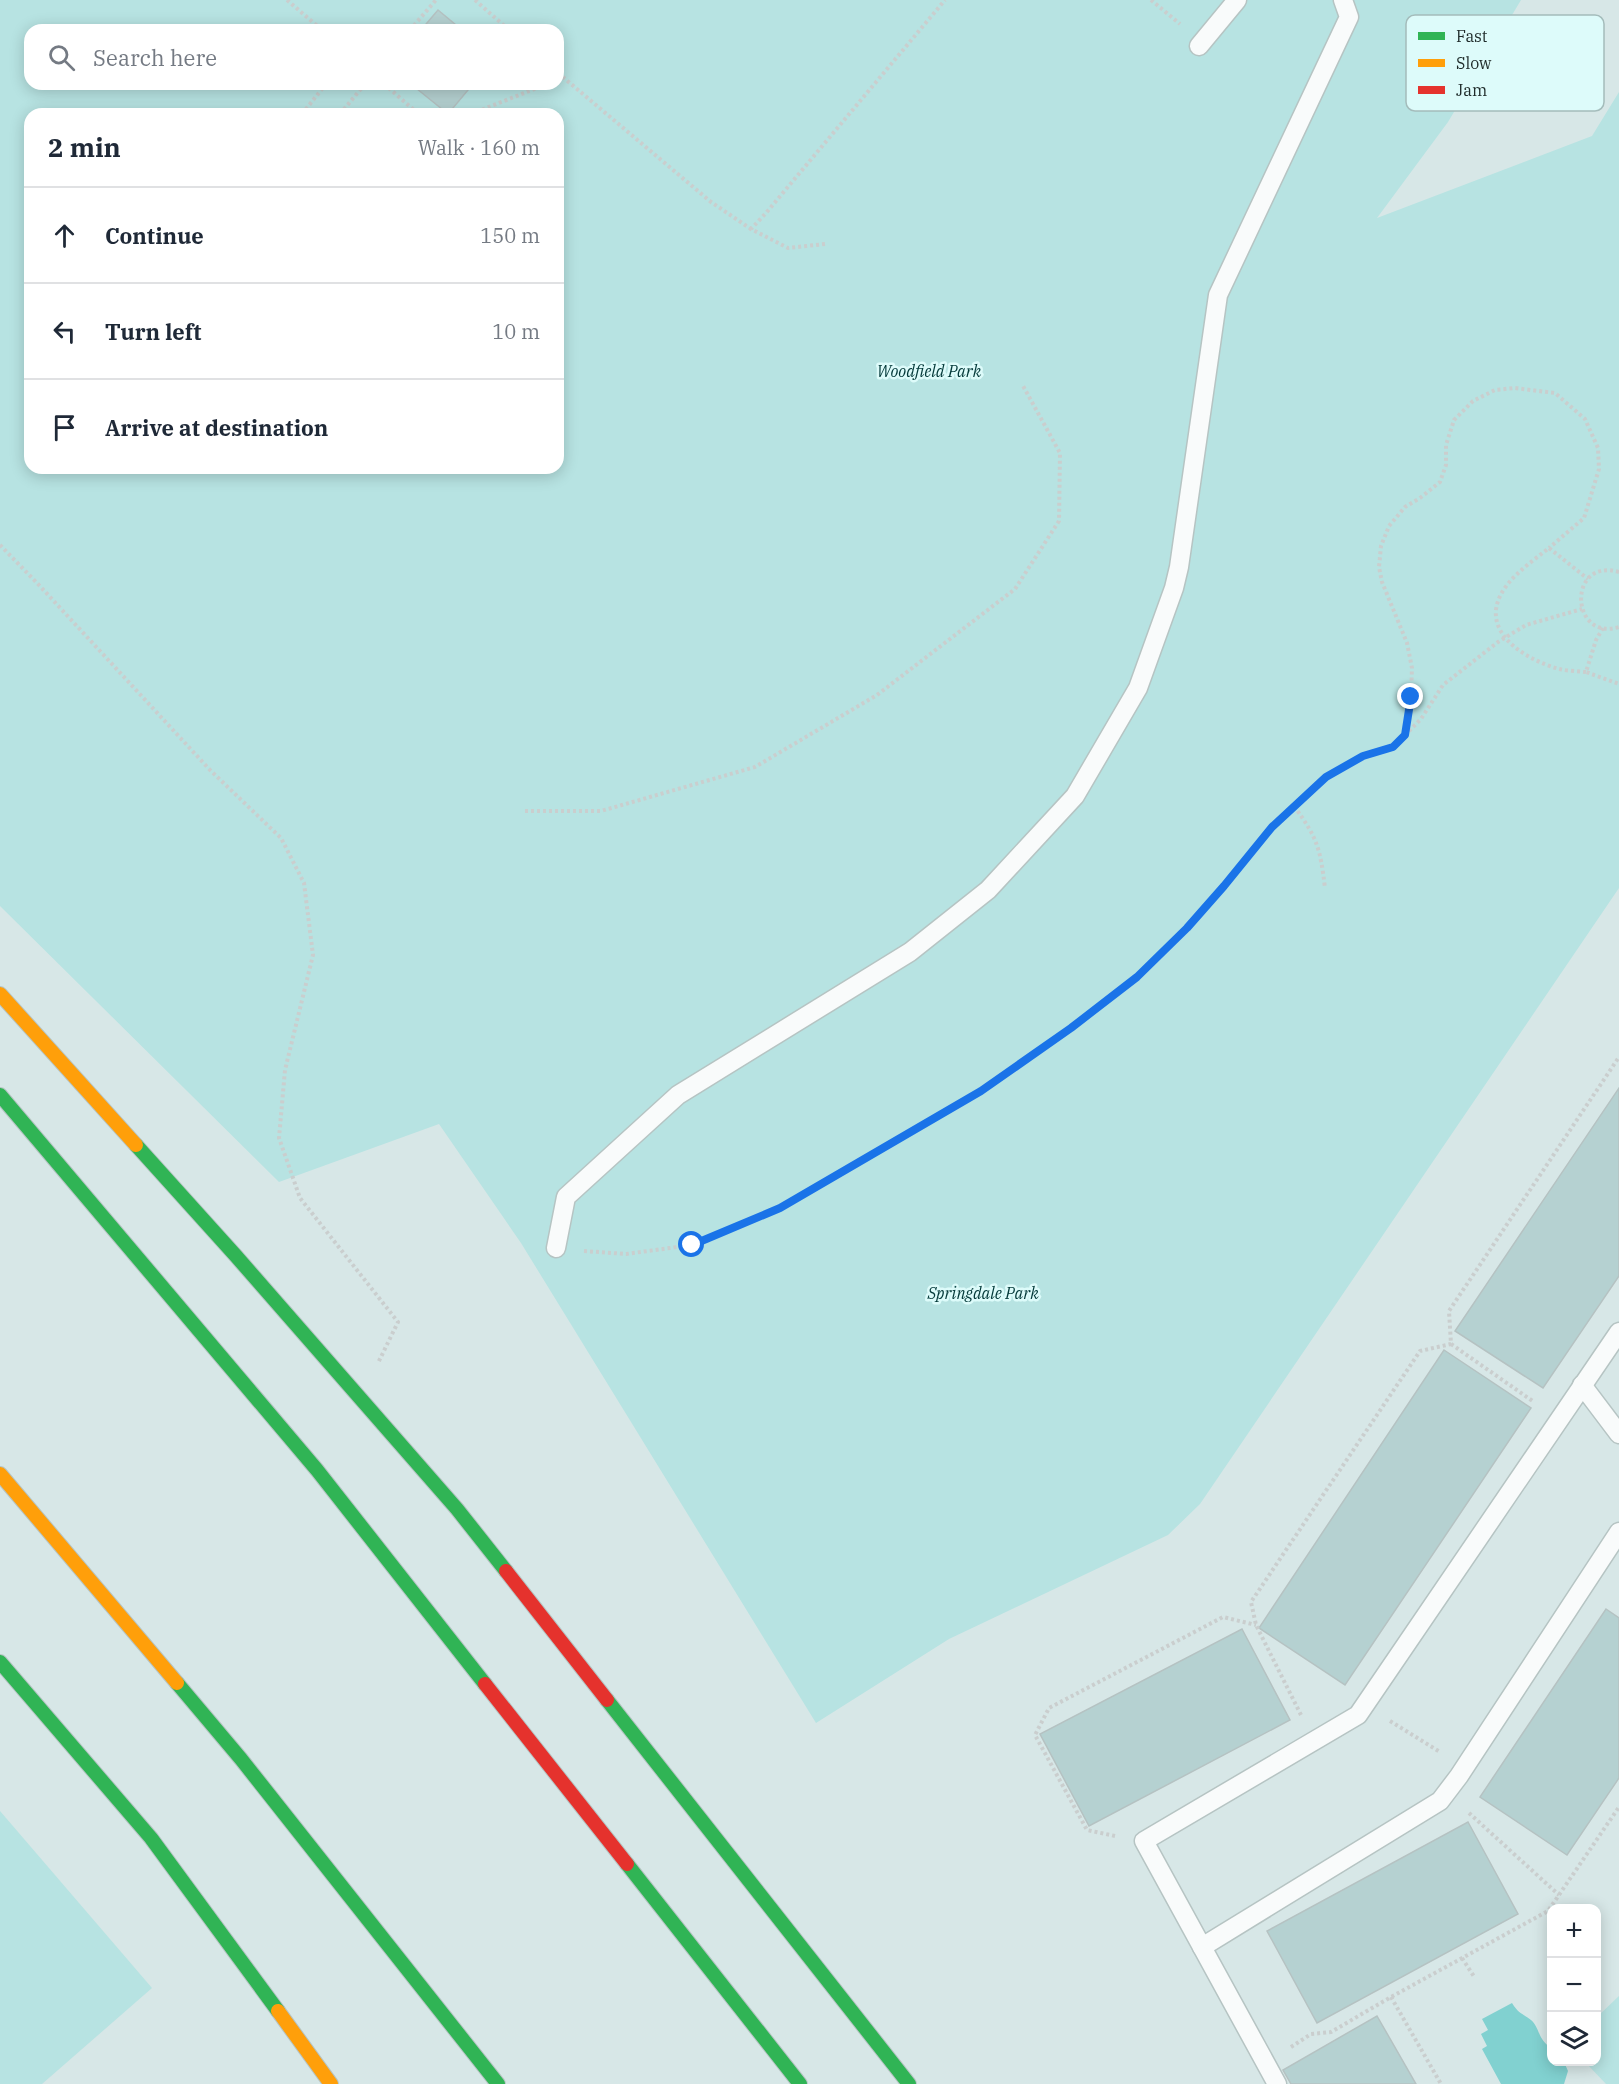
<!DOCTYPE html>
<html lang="en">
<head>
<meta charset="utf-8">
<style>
	:root { --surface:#fff; --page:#f2f2f3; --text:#1f2937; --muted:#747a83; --line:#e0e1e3 }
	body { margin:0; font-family:"IBM Plex Serif",serif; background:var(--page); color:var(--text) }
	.controls { position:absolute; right:18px; bottom:18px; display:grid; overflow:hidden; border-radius:12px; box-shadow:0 3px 15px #0003 }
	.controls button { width:54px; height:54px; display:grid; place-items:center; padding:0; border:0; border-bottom:2px solid var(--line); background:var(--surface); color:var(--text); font:30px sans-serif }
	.stop { position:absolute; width:18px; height:18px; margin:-14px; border:4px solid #1a73e8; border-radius:50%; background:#fff }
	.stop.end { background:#1a73e8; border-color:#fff; box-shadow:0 2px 6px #0008 }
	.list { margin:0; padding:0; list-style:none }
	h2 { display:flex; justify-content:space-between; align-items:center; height:78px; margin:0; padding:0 24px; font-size:26px }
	h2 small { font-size:20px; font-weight:400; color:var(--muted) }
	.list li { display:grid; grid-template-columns:39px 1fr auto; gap:18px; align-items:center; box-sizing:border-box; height:96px; padding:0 24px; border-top:2px solid var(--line) }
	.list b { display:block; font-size:22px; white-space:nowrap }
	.list em { font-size:20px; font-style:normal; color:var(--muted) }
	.icon { flex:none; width:33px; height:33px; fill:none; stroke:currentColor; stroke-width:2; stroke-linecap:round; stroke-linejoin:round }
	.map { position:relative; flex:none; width:1619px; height:2084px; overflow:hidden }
	.search { position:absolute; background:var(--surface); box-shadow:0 3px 15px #0003; left:24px; top:24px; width:540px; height:66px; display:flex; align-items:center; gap:15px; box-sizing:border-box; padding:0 21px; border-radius:18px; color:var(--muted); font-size:22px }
	.panel { position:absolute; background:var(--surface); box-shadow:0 3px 15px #0003; left:24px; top:108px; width:540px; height:366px; border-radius:18px }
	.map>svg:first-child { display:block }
	.green { fill:#b7e3e2; fill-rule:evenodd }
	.water { fill:#81d1d0 }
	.building { fill:#b5d1d1; stroke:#b5c2c2; stroke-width:1.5 }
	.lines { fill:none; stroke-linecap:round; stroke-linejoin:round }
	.lane-casing { stroke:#b6c4c3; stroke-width:21 }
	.fast-casing { stroke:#b6c4c3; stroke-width:16 }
	.slow-casing { stroke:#b6c4c3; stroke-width:16 }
	.jam-casing { stroke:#b6c4c3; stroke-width:16 }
	.path { stroke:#cacece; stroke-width:4; stroke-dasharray:3 3; stroke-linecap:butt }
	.lane { stroke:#f9fbfb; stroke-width:18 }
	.fast { stroke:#30b455; stroke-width:14 }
	.slow { stroke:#ff9f0a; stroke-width:14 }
	.jam { stroke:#e5322d; stroke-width:14 }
	.route { stroke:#1a73e8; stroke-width:8 }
	.labels { text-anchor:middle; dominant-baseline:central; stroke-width:5; stroke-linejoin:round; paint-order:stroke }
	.park-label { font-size:16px; font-style:italic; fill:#033939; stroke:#ddfbfa }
	.key { fill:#ddfbfa; stroke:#a4bcbb; stroke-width:1.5 }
	.key-label { font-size:16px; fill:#1e2a29 }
</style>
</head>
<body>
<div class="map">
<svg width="1619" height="2084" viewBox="0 0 1619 2084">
	<rect width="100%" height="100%" fill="#d7e7e7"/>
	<g class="green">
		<path d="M 0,0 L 1521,0 L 1448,122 L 1377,218 L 1592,136 L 1619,92 L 1619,888 L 1200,1504 L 1168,1535 L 949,1639 L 816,1723 L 521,1243 L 439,1124 L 279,1182 L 0,906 ZM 30,30 L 558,30 L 558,84 L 30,84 ZM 30,114 L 558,114 L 558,468 L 30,468 Z"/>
		<path d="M 0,1811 L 152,1988 L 42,2084 L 0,2084 Z"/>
		<path d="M 1619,1996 L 1619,2084 L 1606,2084 L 1587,2064 L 1587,2062 L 1596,2062 L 1597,2017 Z"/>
	</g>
	<path class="water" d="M 1512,2003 C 1519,2014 1522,2013 1531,2020 C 1540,2028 1537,2038 1551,2048 L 1552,2062 L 1564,2062 L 1568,2071 L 1564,2084 L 1501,2084 L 1482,2049 L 1487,2046 L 1481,2034 L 1488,2030 L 1482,2019 Z"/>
	<g class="building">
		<path d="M 438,10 L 462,30 L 421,30 Z"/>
		<path d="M 411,84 L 473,84 L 448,114 Z"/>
		<path d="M 1619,1088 L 1619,1276 L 1543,1388 L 1455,1331 Z"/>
		<path d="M 1444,1350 L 1531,1408 L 1345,1685 L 1259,1628 Z"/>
		<path d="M 1606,1609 L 1619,1618 L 1619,1778 L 1567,1855 L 1480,1797 Z"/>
		<path d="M 1242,1629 L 1290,1720 L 1089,1826 L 1040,1734 Z"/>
		<path d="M 1468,1822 L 1518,1914 L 1317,2023 L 1267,1931 Z"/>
		<path d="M 1377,2016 L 1416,2084 L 1291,2084 L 1283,2070 Z"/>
	</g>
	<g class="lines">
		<defs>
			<g id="lane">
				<path d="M 1199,46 L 1237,0"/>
				<path d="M 556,1248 L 566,1197 L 678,1095 L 910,952 L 988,890 L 1075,796 L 1138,688 L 1174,588 L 1179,567 L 1218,295 L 1349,17 L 1343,0"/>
				<path d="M 1582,1385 L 1619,1434"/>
				<path d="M 1202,1947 L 1440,1801 L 1459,1776 L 1619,1532"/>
				<path d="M 1277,2084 L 1144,1841 L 1358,1715 L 1619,1332"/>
			</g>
			<g id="fast">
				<path d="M 0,1095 L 317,1470 L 485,1684"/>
				<path d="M 136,1145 L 236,1256 L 457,1509 L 506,1571"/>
				<path d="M 0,1662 L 151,1838 L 278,2011"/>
				<path d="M 177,1683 L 241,1759 L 498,2084"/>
				<path d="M 607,1700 L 909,2084"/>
				<path d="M 627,1864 L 800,2084"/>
			</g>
			<g id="slow">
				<path d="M 0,994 L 136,1145"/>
				<path d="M 0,1474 L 177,1683"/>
				<path d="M 278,2011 L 331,2084"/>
			</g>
			<g id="jam">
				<path d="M 506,1571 L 607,1700"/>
				<path d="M 485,1684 L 627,1864"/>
			</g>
		</defs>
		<use href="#lane" class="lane-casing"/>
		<use href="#fast" class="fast-casing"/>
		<use href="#slow" class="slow-casing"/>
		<use href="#jam" class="jam-casing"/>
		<g class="path">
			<path d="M 287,0 L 322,30"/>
			<path d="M 475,0 L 509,30"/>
			<path d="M 1151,0 L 1180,24"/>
			<path d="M 410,30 L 436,0"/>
			<path d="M 558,73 L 711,202 L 751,229"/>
			<path d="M 384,84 L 414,110 L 422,114"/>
			<path d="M 302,114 L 326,84"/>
			<path d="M 340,114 L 365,84"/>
			<path d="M 471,114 L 547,84"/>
			<path d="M 825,244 L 788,248 L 751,229 L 766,213 L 945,0"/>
			<path d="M 0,545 L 38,584 L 210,770 L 281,838 L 304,883 L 313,955 L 285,1070 L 279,1138 L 300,1198 L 398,1322 L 378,1363"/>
			<path d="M 1619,572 C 1567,557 1570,642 1619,627"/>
			<path d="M 1603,628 L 1596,640 L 1586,672 L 1619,684"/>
			<path d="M 1586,672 C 1577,671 1567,671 1559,669 C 1521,658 1474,628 1507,585 C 1518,571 1535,559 1549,548 L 1588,579"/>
			<path d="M 1405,734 L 1411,697 L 1412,668 L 1407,643 L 1382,582 L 1379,567 L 1381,546 L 1389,526 L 1405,507 L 1420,498 L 1440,482 L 1446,465 L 1446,445 L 1454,420 L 1473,401 L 1495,390 L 1515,388 L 1555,393 L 1585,419 L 1598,448 L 1599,469 L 1584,518 L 1549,548"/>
			<path d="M 1294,806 C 1318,839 1320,848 1325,888"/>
			<path d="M 525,811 L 601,811 L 755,767 L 877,695 L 1015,589 L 1059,521 L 1060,453 L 1022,384"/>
			<path d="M 584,1251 L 626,1254 L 692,1245 L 780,1208 L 981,1091 L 1071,1028 L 1137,977 L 1187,928 L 1224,886 L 1272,827 L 1326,777 L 1363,756 L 1393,747 L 1421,719 L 1443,685 L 1498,642 L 1526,625 L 1582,609"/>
			<path d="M 1451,1344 L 1534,1402"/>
			<path d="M 1301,1715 L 1256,1625 L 1251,1602 L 1420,1351 L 1451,1344 L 1449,1311 L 1619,1057"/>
			<path d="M 1390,1721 L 1440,1752"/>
			<path d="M 1469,1813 L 1559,1895"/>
			<path d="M 1115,1836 L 1087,1830 L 1035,1735 L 1049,1708 L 1223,1617 L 1256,1625"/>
			<path d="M 1462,1958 L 1475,1978"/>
			<path d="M 1391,1997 L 1441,2084"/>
			<path d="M 1291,2047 L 1311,2034 L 1331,2032 L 1391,1997 L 1548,1911 L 1619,1807"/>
		</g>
		<use href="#lane" class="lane"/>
		<use href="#fast" class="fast"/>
		<use href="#slow" class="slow"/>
		<use href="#jam" class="jam"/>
	</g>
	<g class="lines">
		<path class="route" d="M 692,1245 L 780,1208 L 981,1091 L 1071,1028 L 1137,977 L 1187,928 L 1224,886 L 1272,827 L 1326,777 L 1363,756 L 1393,747 L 1405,735 L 1411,697"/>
	</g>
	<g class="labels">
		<g class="park-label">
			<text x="929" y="371">Woodfield Park</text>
			<text x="983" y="1293">Springdale Park</text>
		</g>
	</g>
	<rect x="1406" y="15" width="198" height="96" rx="9" class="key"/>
	<rect x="1418" y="32" width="27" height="8" fill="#30b455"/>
	<rect x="1418" y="59" width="27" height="8" fill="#ff9f0a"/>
	<rect x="1418" y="86" width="27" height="8" fill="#e5322d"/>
	<g class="key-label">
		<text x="1456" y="42">Fast</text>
		<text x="1456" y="69">Slow</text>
		<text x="1456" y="96">Jam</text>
	</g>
</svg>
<div class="controls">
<button>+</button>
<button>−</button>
<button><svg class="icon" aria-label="layers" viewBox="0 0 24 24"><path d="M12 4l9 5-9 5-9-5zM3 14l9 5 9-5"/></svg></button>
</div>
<div class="stop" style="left:692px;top:1245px"></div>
<div class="stop end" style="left:1411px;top:697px"></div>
<div class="search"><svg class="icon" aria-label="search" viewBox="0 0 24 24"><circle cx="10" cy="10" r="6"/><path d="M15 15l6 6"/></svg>Search here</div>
<section class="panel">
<h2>2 min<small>Walk · 160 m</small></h2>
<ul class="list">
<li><svg class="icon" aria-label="ahead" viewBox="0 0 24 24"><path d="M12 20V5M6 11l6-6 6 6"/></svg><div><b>Continue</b></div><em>150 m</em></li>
<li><svg class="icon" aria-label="left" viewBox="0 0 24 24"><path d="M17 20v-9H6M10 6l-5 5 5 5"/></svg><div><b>Turn left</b></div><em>10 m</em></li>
<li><svg class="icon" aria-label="arrive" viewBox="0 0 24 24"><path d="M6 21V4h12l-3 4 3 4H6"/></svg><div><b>Arrive at destination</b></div></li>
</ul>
</section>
</div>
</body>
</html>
